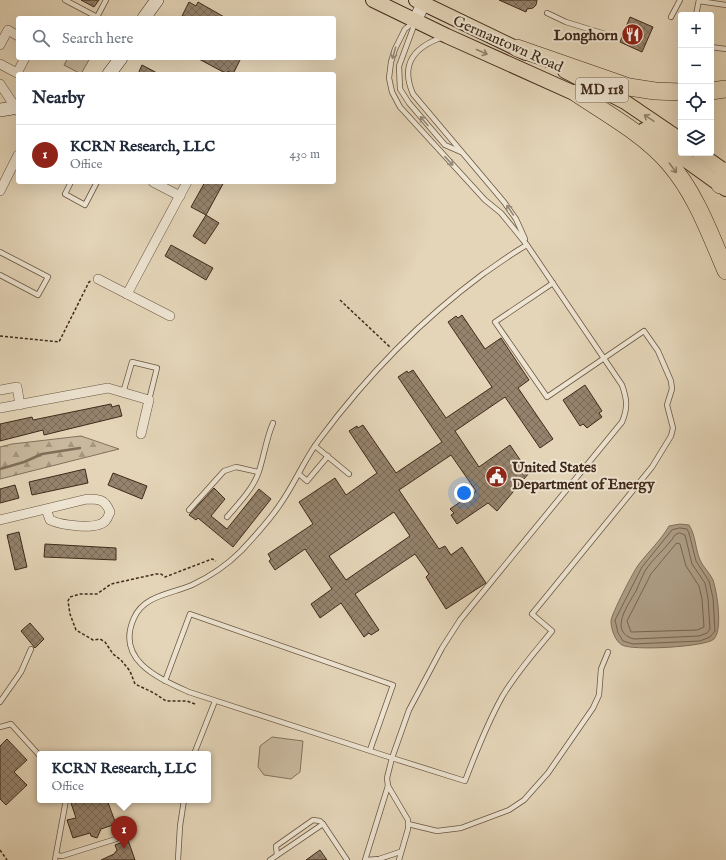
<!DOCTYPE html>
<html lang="en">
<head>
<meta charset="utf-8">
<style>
	:root { --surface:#fff; --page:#f6f6f7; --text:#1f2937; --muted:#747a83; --line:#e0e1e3; --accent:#8f2418 }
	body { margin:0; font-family:"IM FELL English",serif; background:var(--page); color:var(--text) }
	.controls { position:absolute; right:12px; top:12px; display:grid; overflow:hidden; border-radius:4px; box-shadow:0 4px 16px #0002 }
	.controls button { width:36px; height:36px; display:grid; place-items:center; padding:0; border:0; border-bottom:1px solid var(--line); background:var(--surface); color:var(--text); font:20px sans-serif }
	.you { position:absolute; left:464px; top:493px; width:14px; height:14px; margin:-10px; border:3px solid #fff; border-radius:50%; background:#1a73e8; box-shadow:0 0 0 6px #1a73e833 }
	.badge { display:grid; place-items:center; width:26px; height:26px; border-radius:50%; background:var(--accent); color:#fff; font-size:13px; font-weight:700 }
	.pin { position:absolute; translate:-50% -33px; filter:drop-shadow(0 1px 2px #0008) }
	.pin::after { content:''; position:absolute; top:21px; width:14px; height:12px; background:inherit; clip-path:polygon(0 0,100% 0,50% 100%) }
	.popup { position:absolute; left:37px; top:751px; width:174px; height:52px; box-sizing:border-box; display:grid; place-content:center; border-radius:4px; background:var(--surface); filter:drop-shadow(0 1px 3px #0005); font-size:13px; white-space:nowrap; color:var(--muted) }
	.popup b { font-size:15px; color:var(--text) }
	.popup::after { content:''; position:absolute; left:50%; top:100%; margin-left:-8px; border:8px solid transparent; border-top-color:var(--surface) }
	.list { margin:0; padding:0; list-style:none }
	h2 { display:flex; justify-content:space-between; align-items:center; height:52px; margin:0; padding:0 16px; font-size:17px }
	h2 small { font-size:13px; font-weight:400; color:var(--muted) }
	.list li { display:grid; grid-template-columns:26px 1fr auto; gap:12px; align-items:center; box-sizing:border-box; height:60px; padding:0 16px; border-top:1px solid var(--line) }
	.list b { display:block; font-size:15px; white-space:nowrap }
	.list p { margin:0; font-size:13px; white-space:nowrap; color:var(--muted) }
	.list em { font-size:13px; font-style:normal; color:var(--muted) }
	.icon { flex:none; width:22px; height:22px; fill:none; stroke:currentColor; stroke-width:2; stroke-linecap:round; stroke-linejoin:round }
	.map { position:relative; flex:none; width:726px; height:860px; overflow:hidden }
	.search { position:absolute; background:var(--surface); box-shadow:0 4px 16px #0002; left:16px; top:16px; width:320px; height:44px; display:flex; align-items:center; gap:10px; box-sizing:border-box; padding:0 14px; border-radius:4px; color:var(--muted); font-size:15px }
	.panel { position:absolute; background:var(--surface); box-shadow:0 4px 16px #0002; left:16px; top:72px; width:320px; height:112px; border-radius:4px }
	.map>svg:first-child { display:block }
	.forest { fill:url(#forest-firs); stroke:#84715c }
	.pitch { fill:#c8b89d; stroke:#84715c }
	.water { fill:#ac9b83; stroke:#816e59 }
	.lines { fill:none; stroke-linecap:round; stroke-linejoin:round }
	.shore { stroke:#76624f; stroke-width:1 }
	.stream { stroke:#816e59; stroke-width:2.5 }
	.building { fill:url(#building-cross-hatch); stroke:#402a1b; fill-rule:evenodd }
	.lane-casing { stroke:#695542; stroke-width:6 }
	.street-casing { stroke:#695542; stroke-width:10 }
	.secondary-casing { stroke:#402a1b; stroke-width:14 }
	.primary-casing { stroke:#402a1b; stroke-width:16 }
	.highway-casing { stroke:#402a1b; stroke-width:18 }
	.path { stroke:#402a1b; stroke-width:1.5; stroke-dasharray:3 2; stroke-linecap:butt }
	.lane { stroke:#ede4d1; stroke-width:4.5 }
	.street { stroke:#ede4d1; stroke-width:9 }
	.secondary { stroke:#ede4d1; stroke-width:13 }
	.primary { stroke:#e4d5b8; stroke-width:14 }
	.highway { stroke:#e4d5b8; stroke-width:17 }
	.oneway { stroke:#92806a }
	.oneway2 { stroke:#968776 }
	.labels { text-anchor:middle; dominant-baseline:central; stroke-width:4; stroke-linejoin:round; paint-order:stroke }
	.shield { fill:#ede4d1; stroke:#746252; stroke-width:1 }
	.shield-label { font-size:14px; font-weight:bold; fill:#402a1b }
	.poi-label { font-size:15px; font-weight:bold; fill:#402a1b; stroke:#ede4d1; text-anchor:end }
	.street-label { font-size:15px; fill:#402a1b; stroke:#ede4d1 }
</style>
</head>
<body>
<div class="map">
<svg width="726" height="860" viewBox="0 0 726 860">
	<defs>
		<pattern id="forest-firs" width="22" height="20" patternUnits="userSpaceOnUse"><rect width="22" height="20" fill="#c8b89d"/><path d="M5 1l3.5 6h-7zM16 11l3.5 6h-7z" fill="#a4967f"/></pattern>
		<pattern id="building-cross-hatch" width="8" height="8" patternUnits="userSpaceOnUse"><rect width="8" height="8" fill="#95836d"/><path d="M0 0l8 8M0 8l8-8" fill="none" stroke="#7b6b59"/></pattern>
	</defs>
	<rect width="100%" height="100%" fill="#e4d5b8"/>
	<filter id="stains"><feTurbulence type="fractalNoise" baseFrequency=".005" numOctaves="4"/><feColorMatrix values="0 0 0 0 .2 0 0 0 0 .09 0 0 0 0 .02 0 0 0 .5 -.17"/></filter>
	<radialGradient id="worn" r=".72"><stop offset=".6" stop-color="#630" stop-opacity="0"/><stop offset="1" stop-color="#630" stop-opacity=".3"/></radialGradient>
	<path class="forest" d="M 81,436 L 119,449 L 0,479 L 0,447 L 12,444 Z"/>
	<g class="pitch">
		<path d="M 68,58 L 90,58 L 81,74 L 64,65 Z"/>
		<path d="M 272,737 L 303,741 L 300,772 L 291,779 L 264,775 L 258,767 L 260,746 Z"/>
	</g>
	<path class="water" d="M 680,524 L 689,525 C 696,536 695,548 700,560 C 703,567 710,573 713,580 C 717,592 723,629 714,639 C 706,647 632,651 622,645 C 615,641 611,629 611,621 C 611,615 634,570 639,564 C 649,551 661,540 669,526 Z"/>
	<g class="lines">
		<g class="shore">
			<path d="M 680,528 L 687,529 L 689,533 L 696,561 L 709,581 L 713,598 L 715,631 L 710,637 L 700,641 L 633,644 L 623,641 L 618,633 L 615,620 L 642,567 L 672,530 Z"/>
			<path d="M 680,533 L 685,535 L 692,564 L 705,583 L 708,598 L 710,629 L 707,633 L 699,636 L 634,639 C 608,632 628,605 636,591 C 639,584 642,577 645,571 C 653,558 667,548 675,535 Z"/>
			<path d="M 677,543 L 680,544 L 686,566 L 699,586 L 702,599 L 704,627 L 697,630 L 631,632 L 627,621 L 651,574 Z"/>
		</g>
		<path class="stream" d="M 0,469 L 24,462 L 42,454 L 80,448"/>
	</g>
	<g class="building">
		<path d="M 81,0 L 99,0 L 94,7 Z"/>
		<path d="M 499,0 L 537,0 L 536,5 L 533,8 L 527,9 L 526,12 Z"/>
		<path d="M 189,2 L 196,6 L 198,2 L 226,18 L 181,18 Z"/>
		<path d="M 630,17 L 653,27 L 642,52 L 620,42 Z"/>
		<path d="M 197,58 L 241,58 L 233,74 L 228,71 L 227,74 Z"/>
		<path d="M 142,65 L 159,74 L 138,74 Z"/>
		<path d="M 205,182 L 224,182 L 206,215 L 191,207 Z"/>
		<path d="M 206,215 L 219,223 L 205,244 L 193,236 Z"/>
		<path d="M 171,245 L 213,268 L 206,280 L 165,256 Z"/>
		<path d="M 462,315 L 485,349 L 501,338 L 529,380 L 518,388 L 553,439 L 540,448 L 505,397 L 455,431 L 479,467 L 510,445 L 529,473 L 497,511 L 488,503 L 457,524 L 451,515 L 454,513 L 450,509 L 476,491 L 451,455 L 399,490 L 439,549 L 445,546 L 451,555 L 462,547 L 486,583 L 446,609 L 426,577 L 429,574 L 415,554 L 355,594 L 379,630 L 371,635 L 369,633 L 364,637 L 341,603 L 320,618 L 311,604 L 332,589 L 305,549 L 275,570 L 269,561 L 271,559 L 268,554 L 313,524 L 299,502 L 335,478 L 346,495 L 377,473 L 349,431 L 357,426 L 358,428 L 363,425 L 396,473 L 442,442 L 398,377 L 407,371 L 408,373 L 413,370 L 446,418 L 492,387 L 448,322 L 456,316 L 458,318 ZM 394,512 L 410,536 L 346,580 L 329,556 Z"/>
		<path d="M 585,385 L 602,411 L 599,413 L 602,417 L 587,428 L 583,424 L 580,426 L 563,400 Z"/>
		<path d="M 111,404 L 112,407 L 119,405 L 122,416 L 44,435 L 43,430 L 0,441 L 0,424 L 32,417 L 33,420 Z"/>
		<path d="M 85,469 L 88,483 L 32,495 L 29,482 Z"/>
		<path d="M 113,473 L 147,486 L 142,499 L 108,485 Z"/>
		<path d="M 15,485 L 19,498 L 0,503 L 0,489 Z"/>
		<path d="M 214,488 L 225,499 L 211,516 L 227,529 L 259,489 L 271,499 L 233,547 L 198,518 L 196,520 L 189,515 Z"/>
		<path d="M 19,532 L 27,567 L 15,570 L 7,535 Z"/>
		<path d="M 45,544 L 116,548 L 116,560 L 44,557 Z"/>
		<path d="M 30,623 L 44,639 L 35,648 L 21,631 Z"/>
		<path d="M 7,739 L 27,760 L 14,772 L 27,785 L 6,805 L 0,799 L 0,746 Z"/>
		<path d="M 70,800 L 107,800 L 116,824 L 101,829 L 97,838 L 91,836 L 90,833 L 73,838 L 67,820 L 76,818 Z"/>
		<path d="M 128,840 L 135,860 L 101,860 L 114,854 L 117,850 L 115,845 Z"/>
		<path d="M 320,850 L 327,860 L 306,860 Z"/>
	</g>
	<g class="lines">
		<defs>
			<g id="lane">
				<path d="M 65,0 L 99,18"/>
				<path d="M 699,1 L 726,5"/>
				<path d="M 547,13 L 566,22 L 605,34"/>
				<path d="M 696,15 L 699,0"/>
				<path d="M 97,17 L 106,0"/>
				<path d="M 671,17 L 680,0"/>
				<path d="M 414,22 L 405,29 L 395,49 L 391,62 L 389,78 L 392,92 L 400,107 L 485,200 L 501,213 L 527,245 L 622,385 C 627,399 628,408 622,422 L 460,620 L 442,648 L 409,710 L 392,758 L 189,692 C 158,678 115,660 134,618 C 144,595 172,594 192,585 C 209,577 228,564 241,551 C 255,536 270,520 281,503 C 295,483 304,460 319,440 C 365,378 421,320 483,274 C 498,264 512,253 527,245"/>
				<path d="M 415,23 L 399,66 L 400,89 L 409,103 L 445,145 L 461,152"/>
				<path d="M 443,37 C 414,47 400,64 413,94 L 504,202 L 516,219 L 525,239"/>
				<path d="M 711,47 L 726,49"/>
				<path d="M 71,182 L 65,194 L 85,205 L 97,182"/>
				<path d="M 0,252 L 48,277 L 38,295 L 0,275"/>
				<path d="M 123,393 L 132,362 L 157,368 L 149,400"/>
				<path d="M 315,446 L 349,474"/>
				<path d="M 299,474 L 307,481 L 328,456"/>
				<path d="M 189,510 L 224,471 L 236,467 L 258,472"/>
				<path d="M 227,517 C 238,504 252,490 258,474 C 264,457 266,439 273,423"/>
				<path d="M 165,681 L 190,614 L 393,685 L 370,750"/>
				<path d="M 0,702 L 21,672 L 31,649"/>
				<path d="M 0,727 L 11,724 L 40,756"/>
				<path d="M 194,754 L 215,701"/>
				<path d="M 388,786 L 408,820 L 408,829 L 399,860"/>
				<path d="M 408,824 L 437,831 L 461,828 L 509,810 L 524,800 L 548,773 L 593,708 L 599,695 L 601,669 L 608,652"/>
				<path d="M 56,855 L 62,856 L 116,839"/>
				<path d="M 277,855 L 276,846 L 313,820 L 320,821 L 323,824"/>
				<path d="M 55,860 L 66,800"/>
				<path d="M 178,860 L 180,826 L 184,800"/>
				<path d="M 270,860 L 323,824 L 347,860"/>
				<path d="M 365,860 L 388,786 L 387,778 L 392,758 L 465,781 C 476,752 487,724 502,697 C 516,673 535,652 552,631 L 532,614 L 652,467 L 671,436 L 673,428 L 667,405 L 672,389 L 671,381 L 658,351 L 644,331 L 547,397 L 495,322 L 553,283"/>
				<path d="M 366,860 L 379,859 L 400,852"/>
			</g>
			<g id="street">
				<path d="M 0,45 L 8,30 L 18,36"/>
				<path d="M 0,64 L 17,73 L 25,58"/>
				<path d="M 0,84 L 18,111"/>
				<path d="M 153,182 L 180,196"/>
				<path d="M 0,191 L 18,155"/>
				<path d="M 98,279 L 170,316"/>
				<path d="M 127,294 L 187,182"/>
				<path d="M 0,390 L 17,387 L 20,405"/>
				<path d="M 0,408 L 108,388 L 149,400 L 141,434"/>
				<path d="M 0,520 L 87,499 C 99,499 105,499 110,512 C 109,514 108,518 106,520 C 98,531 61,525 50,520 L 46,509"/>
			</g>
			<g id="secondary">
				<path d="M 144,18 L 157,0"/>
				<path d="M 415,21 L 425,0"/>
				<path d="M 109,74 L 121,58"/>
				<path d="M 0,110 L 18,107"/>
			</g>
			<g id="primary">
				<path d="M 373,0 L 447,36 L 585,98"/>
				<path d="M 416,0 L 526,53"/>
				<path d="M 565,71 L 625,102 L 681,140"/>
				<path d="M 644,130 L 726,189"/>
				<path d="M 699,153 L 726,172"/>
			</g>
			<g id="highway">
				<path d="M 517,48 L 629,87 L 655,91 L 681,92"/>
				<path d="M 711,91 L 726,89"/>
				<path d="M 576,93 C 607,114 644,134 669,163 C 696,194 710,234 726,271"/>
				<path d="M 720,185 L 726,171"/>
			</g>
		</defs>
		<use href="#lane" class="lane-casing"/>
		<use href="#street" class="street-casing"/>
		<use href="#secondary" class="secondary-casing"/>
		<use href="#primary" class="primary-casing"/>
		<use href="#highway" class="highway-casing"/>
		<g class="path">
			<path d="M 340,300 L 391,348"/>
			<path d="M 0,336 L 59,342 L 89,282 L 91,281"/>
			<path d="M 195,704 L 187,701 L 166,701 L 154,693 L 135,684 L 130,671 L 121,660 L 113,654 L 105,642 L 100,639 L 93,640 L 76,630 L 70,614 L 68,601 L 70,597 L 80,594 L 97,594 L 111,584 L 156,574 L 161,574 L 165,577 L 212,559 L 216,561"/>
			<path d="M 0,850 L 7,860"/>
		</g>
		<use href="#lane" class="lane"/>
		<use href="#street" class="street"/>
		<use href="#secondary" class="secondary"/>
		<use href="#primary" class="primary"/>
		<use href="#highway" class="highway"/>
	</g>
	<defs><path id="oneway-shaft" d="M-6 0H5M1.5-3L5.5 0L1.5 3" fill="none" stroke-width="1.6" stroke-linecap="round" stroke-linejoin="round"/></defs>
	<g class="oneway">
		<use href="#oneway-shaft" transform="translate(482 52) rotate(24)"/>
		<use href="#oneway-shaft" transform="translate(649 118) rotate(-146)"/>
		<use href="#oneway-shaft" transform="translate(673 168) rotate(53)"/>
	</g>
	<g class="oneway2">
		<use href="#oneway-shaft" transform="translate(394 53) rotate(106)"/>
		<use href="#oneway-shaft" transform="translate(424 121) rotate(-131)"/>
		<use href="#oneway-shaft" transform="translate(449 161) rotate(47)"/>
		<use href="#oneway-shaft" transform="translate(510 210) rotate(-124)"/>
	</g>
	<defs>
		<symbol id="restaurant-disc" viewBox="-11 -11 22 22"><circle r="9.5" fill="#8f2418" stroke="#ede4d1"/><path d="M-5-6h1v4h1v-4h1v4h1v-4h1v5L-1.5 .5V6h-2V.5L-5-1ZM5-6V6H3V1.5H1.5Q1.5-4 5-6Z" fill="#fff"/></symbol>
		<symbol id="civic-disc" viewBox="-11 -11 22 22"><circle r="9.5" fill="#8f2418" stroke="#ede4d1"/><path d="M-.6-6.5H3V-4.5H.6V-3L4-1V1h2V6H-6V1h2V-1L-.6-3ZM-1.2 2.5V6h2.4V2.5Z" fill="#fff"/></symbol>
	</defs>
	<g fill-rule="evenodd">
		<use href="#restaurant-disc" x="620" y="22" width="25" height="25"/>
		<use href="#civic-disc" x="484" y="464" width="25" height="25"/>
	</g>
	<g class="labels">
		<rect class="shield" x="576" y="78" width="52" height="24" rx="3"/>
		<g class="shield-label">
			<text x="602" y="90">MD 118</text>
		</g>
		<g class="poi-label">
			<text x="618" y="35">Longhorn</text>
			<text x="512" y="467" text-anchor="start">United States<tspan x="512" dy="17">Department of Energy</tspan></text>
		</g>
		<g class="street-label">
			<text transform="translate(508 44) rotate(24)">Germantown Road</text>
		</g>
	</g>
	<rect width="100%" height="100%" filter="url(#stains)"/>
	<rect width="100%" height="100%" fill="url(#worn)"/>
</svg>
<div class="controls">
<button>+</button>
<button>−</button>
<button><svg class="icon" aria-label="locate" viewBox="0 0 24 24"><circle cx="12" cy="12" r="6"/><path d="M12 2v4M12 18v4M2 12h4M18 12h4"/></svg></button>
<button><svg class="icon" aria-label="layers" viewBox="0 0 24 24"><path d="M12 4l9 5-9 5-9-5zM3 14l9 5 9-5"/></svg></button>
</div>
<div class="you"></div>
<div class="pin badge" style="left:124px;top:849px">1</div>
<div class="popup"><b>KCRN Research, LLC</b>Office</div>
<div class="search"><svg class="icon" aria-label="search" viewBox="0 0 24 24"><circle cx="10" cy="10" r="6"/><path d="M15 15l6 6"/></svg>Search here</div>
<section class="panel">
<h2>Nearby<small></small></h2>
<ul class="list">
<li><span class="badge">1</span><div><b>KCRN Research, LLC</b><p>Office</p></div><em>430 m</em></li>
</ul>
</section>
</div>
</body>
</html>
